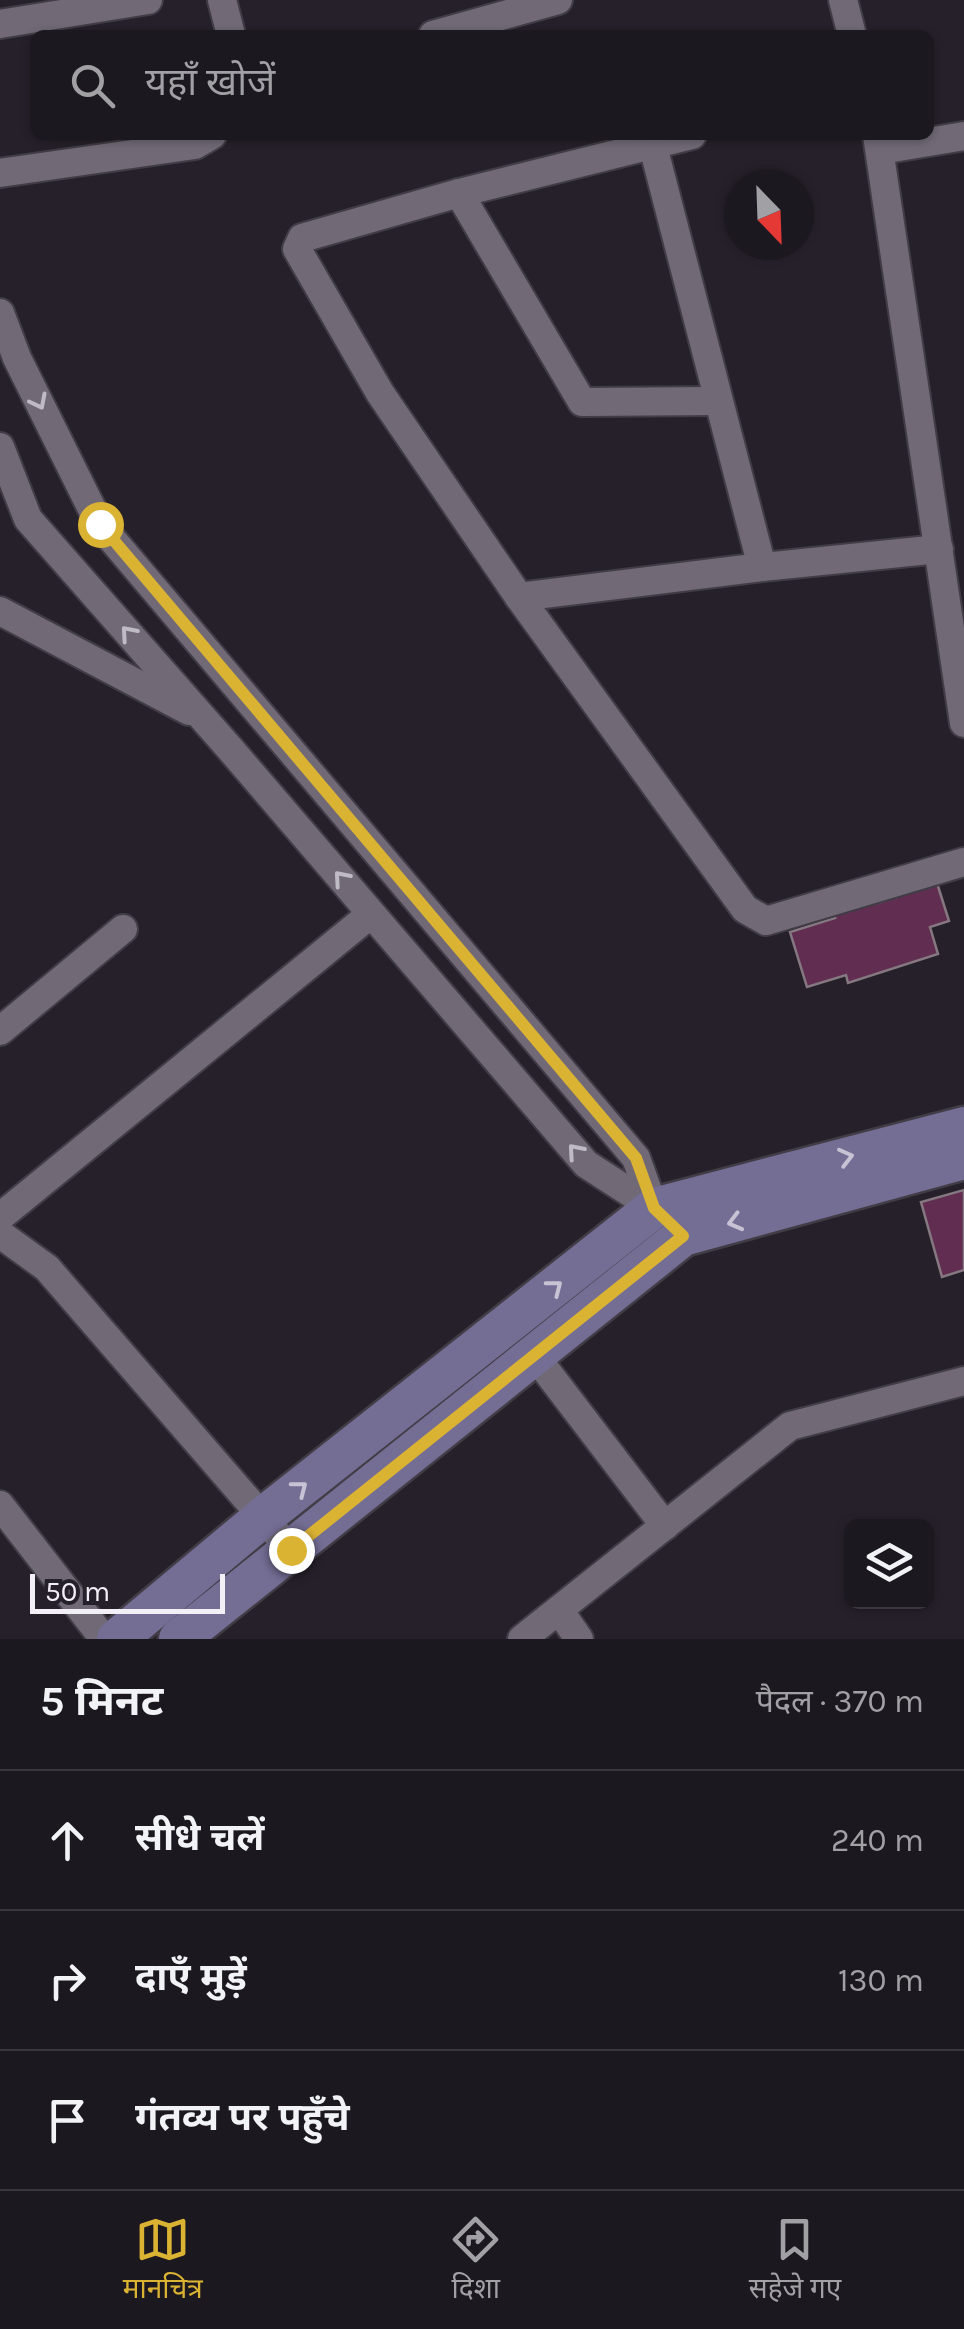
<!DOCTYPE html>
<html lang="hi">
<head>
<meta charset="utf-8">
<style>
	:root { --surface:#1c1820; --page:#29252d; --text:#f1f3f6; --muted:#a0a0a5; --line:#3a373e; --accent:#dbb333 }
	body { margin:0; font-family:Karla,"Noto Sans Devanagari",sans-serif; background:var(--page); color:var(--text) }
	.controls { position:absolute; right:30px; bottom:30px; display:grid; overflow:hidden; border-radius:15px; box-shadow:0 2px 8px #0004 }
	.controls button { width:90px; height:90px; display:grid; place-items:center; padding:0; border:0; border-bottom:2px solid var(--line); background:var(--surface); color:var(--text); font:50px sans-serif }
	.compass { position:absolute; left:724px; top:170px; width:90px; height:90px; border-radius:50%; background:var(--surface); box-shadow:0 2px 8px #0004; rotate:157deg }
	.scale { position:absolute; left:30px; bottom:25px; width:195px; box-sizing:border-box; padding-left:10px; border:5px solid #f3eff6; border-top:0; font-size:28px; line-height:35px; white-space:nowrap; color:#f3eff6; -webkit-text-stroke:8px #26202a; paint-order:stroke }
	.stop { position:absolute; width:30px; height:30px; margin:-22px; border:8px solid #dbb333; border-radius:50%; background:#fff }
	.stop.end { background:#dbb333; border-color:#fff; box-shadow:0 2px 10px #0008 }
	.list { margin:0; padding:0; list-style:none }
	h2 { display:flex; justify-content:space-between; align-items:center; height:130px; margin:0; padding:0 40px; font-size:42px }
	h2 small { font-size:32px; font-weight:400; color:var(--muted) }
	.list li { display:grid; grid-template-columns:65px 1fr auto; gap:30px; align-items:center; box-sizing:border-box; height:140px; padding:0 40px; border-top:2px solid var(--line) }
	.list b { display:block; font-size:38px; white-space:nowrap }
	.list em { font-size:32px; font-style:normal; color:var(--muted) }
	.icon { flex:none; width:55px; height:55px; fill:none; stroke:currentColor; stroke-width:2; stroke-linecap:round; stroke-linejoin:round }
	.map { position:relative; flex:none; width:964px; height:1639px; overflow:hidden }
	.search { position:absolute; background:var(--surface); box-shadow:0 2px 8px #0004; left:30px; right:30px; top:30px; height:110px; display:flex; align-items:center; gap:25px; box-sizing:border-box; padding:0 35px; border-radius:15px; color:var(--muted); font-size:38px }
	.sheet { height:550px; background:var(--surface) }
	nav { display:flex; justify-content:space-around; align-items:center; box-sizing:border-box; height:140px; border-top:2px solid var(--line); background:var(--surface); font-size:28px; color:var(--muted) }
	nav a { display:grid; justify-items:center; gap:5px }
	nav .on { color:var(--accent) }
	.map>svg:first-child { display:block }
	.building { fill:#612e52; stroke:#857880; stroke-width:2.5 }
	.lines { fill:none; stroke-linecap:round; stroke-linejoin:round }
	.street-casing { stroke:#413c45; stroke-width:32 }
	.secondary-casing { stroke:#413c45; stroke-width:45 }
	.street { stroke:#716a76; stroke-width:28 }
	.secondary { stroke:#746d94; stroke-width:40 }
	.oneway { stroke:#bfbac3 }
	.oneway2 { stroke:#c7c2d4 }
	.route { stroke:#dbb333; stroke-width:12 }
</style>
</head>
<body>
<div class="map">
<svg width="964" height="1639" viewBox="0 0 964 1639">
	<rect width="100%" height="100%" fill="#26202a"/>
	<g class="building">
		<path d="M 937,883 L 949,921 L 930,927 L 938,954 L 848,983 L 846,975 L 807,987 L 790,932 L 835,918 L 830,905 L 874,892 L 878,903 Z"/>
		<path d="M 964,1190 L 964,1270 L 942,1277 L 921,1202 Z"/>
	</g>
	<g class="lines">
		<defs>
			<g id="street">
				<path d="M 222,0 L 231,35"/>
				<path d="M 843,0 L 852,35"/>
				<path d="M 0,24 L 148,0"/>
				<path d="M 433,35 L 558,0"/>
				<path d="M 692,135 L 459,193 L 302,238 L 297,249 L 380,393 L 519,597 L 745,909 L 766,921 L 964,862"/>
				<path d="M 877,135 L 964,723"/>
				<path d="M 653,146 L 762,567"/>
				<path d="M 881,150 L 964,136"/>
				<path d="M 0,173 L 195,145 L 212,135"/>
				<path d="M 459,193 L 582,402 L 717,401"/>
				<path d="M 0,313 L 17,358 L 100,525 L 636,1158 L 654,1208"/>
				<path d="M 0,447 L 28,519 L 232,751 L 586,1164 L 654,1208"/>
				<path d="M 519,597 L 762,567 L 939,549"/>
				<path d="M 0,611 L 189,711"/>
				<path d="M 0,1031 L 123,929"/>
				<path d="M 0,1217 L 371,914"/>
				<path d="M 0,1234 L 47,1268 L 291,1550"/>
				<path d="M 535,1356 L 665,1526"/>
				<path d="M 0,1505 L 104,1639"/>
				<path d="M 559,1610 L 579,1639"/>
				<path d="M 522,1639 L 790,1426 L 964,1381"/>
			</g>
			<g id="secondary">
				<path d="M 117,1639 L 262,1518 L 654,1208 L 964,1127"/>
				<path d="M 179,1639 L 683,1236 L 964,1159"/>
			</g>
		</defs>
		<use href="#street" class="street-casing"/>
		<use href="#secondary" class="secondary-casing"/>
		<use href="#street" class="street"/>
		<use href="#secondary" class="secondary"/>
	</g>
	<defs><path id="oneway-chevron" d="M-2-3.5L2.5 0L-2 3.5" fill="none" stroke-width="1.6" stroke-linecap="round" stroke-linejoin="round" transform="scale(2.5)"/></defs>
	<g class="oneway">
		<use href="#oneway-chevron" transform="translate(39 402) rotate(63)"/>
		<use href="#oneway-chevron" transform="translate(128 633) rotate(-131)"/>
		<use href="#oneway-chevron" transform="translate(341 878) rotate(-131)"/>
		<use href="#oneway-chevron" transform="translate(575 1151) rotate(-131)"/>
	</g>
	<g class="oneway2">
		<use href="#oneway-chevron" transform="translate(846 1157) rotate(-14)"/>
		<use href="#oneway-chevron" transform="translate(735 1222) rotate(165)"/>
		<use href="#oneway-chevron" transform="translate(555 1287) rotate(-38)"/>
		<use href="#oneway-chevron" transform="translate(300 1488) rotate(-38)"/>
	</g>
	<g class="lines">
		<path class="route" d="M 100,524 L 636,1158 L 654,1208 L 683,1236 L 291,1550"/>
	</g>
</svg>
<div class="controls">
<button><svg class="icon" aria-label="layers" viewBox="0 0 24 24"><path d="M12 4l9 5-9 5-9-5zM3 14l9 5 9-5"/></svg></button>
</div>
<svg class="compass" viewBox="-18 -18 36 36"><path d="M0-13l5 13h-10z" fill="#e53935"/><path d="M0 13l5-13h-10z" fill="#a0a0a5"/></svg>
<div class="scale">50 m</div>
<div class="stop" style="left:100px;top:524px"></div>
<div class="stop end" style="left:291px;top:1550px"></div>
<div class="search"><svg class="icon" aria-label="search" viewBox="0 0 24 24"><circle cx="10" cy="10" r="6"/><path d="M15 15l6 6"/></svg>यहाँ खोजें</div>
</div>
<section class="sheet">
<h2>5 मिनट<small>पैदल · 370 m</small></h2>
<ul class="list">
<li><svg class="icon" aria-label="ahead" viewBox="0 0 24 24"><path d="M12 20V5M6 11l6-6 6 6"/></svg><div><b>सीधे चलें</b></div><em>240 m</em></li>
<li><svg class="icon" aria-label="right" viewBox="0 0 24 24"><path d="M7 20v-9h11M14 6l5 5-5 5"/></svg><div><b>दाएँ मुड़ें</b></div><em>130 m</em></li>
<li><svg class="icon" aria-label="arrive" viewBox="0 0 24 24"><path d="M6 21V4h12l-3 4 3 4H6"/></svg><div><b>गंतव्य पर पहुँचे</b></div></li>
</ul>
</section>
<nav>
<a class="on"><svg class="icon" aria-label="map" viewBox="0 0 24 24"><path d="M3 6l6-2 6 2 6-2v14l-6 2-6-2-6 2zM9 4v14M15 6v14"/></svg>मानचित्र</a>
<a><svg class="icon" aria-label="directions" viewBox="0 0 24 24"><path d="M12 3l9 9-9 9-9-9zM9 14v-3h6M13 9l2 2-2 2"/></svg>दिशा</a>
<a><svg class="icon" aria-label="saved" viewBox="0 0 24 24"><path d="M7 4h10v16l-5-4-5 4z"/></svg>सहेजे गए</a>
</nav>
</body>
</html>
